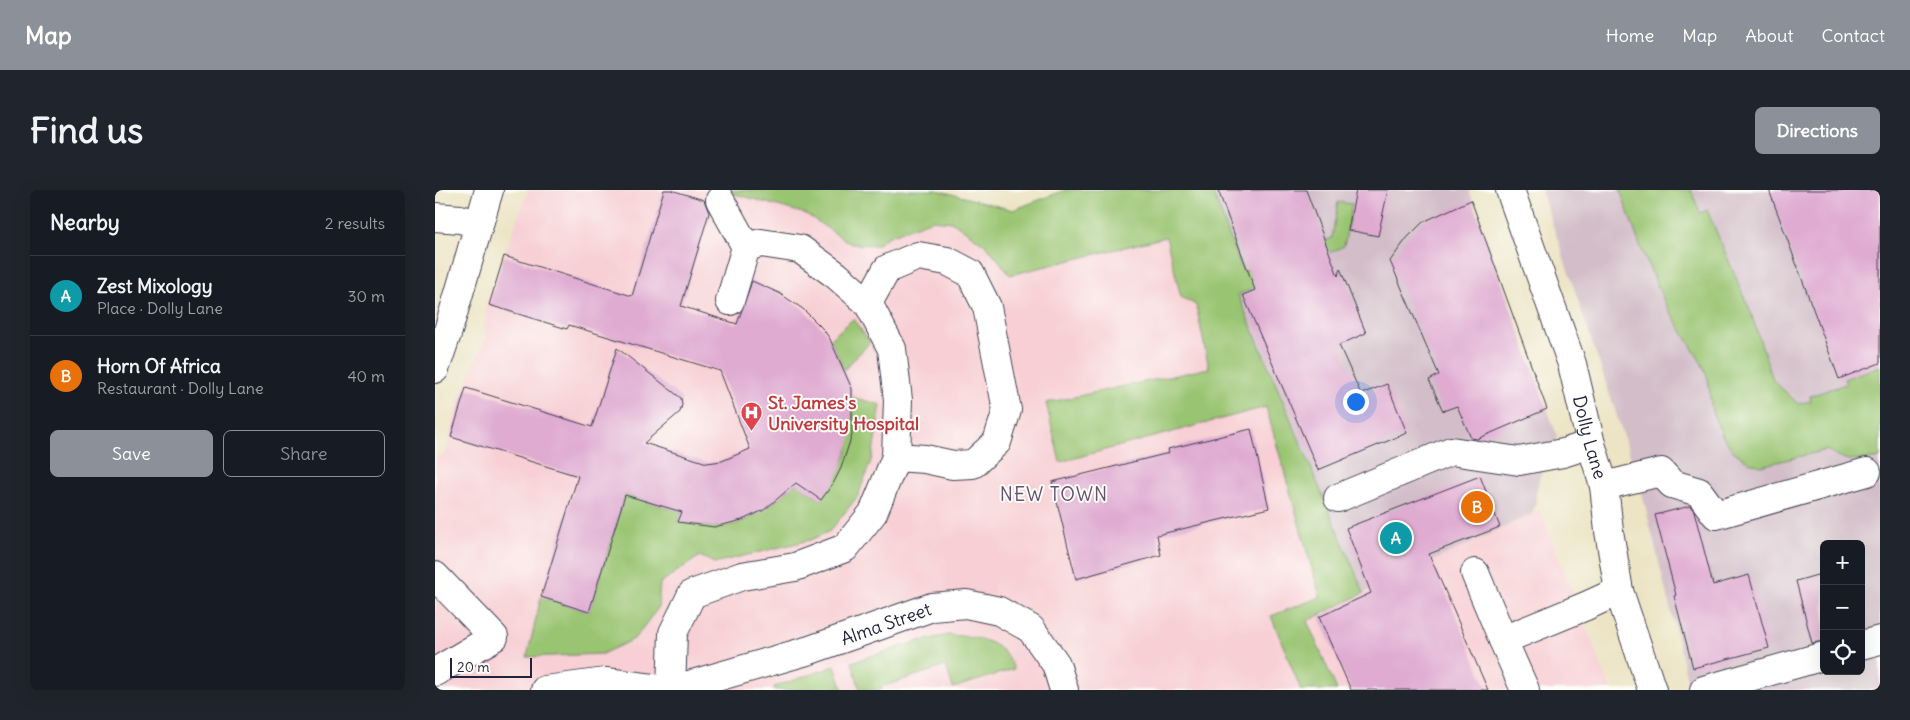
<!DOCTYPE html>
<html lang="en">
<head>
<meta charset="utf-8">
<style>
	:root { --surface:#171b24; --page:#20242c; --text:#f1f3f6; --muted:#9ea1a6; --line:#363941; --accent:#8c9099 }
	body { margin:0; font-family:Delius,sans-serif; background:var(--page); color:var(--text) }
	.controls { position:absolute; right:15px; bottom:15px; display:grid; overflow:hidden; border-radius:8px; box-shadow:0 5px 20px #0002 }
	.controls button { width:45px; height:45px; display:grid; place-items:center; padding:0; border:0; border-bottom:1px solid var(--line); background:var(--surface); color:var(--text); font:25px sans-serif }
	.scale { position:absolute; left:15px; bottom:12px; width:82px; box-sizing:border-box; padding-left:5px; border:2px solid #22223b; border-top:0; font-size:14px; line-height:18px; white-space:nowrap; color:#22223b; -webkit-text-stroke:4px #fdfcf7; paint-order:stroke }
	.you { position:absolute; left:920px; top:211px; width:18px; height:18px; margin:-12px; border:4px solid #fff; border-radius:50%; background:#1a73e8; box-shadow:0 0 0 8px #1a73e833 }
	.badge { display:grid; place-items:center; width:32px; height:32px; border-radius:50%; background:var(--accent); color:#fff; font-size:16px; font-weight:700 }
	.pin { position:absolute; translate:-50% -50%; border:2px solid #fff; box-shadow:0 1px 5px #0006 }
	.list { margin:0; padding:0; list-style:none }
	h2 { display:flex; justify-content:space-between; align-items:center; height:65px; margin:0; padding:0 20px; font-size:21px }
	h2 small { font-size:16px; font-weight:400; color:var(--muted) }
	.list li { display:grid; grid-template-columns:32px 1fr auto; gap:15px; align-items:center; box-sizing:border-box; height:80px; padding:0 20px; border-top:1px solid var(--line) }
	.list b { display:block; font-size:19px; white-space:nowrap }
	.list p { margin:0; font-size:16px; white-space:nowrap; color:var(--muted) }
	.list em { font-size:16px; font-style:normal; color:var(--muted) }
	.actions { display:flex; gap:10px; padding:15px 20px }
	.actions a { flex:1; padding:11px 0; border:1px solid var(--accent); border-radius:8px; text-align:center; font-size:18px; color:var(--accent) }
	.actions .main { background:var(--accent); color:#fff }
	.icon { flex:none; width:28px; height:28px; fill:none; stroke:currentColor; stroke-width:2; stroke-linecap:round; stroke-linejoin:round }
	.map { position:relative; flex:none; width:1445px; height:500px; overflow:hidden; border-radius:8px }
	header { display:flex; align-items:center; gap:30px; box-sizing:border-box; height:70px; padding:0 25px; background:var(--accent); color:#fff }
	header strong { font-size:24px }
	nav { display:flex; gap:28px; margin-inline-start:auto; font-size:18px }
	.intro { display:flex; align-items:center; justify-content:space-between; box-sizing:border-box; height:120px; padding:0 30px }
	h1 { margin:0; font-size:35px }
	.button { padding:12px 22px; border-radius:8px; background:var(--accent); color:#fff; font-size:18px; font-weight:700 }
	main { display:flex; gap:30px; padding:0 30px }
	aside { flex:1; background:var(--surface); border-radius:8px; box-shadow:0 5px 20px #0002 }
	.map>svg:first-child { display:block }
	.built { fill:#f7cfd4 }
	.industrial { fill:#d2bdc8; fill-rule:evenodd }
	.green { fill:#99c471; stroke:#5e7356 }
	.building { fill:#dfabd1 }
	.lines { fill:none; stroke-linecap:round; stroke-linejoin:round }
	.minor-casing { stroke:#403f50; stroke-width:30 }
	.minor { stroke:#fff; stroke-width:28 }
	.labels { text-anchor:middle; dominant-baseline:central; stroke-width:4; stroke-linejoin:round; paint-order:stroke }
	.health-label { font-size:18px; font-weight:bold; fill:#be3a42; stroke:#fdfcf7; text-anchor:start }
	.street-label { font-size:18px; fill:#22223b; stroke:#fdfcf7 }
	.neighbourhood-label { font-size:19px; letter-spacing:1px; fill:#645270; stroke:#fdfcf7 }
</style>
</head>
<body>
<header>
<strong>Map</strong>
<nav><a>Home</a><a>Map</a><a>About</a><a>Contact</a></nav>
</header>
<div class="intro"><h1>Find us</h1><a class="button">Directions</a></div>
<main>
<aside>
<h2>Nearby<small>2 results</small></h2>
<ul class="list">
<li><span class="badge" style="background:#0f9aa8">A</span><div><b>Zest Mixology</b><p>Place · Dolly Lane</p></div><em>30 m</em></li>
<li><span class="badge" style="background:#e8710a">B</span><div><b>Horn Of Africa</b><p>Restaurant · Dolly Lane</p></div><em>40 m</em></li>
</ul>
<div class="actions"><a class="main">Save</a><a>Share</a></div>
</aside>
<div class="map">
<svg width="1445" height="500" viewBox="0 0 1445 500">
	<rect width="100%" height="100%" fill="#fdfcf7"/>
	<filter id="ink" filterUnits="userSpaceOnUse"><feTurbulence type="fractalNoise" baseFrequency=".02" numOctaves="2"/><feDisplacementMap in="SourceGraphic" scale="10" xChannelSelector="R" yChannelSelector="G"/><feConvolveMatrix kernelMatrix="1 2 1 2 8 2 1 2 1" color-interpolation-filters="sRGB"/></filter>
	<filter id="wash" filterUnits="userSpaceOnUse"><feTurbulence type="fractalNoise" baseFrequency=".0096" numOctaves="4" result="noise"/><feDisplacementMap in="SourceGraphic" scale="20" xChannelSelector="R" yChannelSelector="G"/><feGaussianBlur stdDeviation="1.12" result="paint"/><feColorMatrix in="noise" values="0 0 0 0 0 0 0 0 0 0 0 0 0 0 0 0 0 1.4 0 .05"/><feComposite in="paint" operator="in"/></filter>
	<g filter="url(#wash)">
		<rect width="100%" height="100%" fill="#ece4c4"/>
		<g class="built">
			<path d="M 93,0 L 286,0 L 371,24 L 416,54 L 442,55 L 452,47 L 497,30 L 518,31 L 553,57 L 575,85 L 731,47 L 746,107 L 761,115 L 774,178 L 611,213 L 625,272 L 831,217 L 885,407 L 836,427 L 866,500 L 0,500 L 0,267 L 10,264 L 24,211 L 50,148 L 51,114 Z"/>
			<path d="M 1105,320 L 1176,500 L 902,500 L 872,430 Z"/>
		</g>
		<g class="industrial">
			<path d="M 777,0 L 1034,0 L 1122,246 L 1120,261 L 1105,286 L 1101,304 L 1101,312 L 1097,324 L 929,403 L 803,105 L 909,56 L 903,13 L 897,48 L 808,82 Z"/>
			<path d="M 1106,0 L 1445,0 L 1445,500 L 1254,500 L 1248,471 L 1205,295 ZM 1389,354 L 1426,354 L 1426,481 L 1389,481 Z"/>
		</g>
		<g class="green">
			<path d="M 286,0 L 502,0 L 578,20 L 630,0 L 777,0 L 808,82 L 897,48 L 903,12 L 917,14 L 909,56 L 803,105 L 929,403 L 872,431 L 902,500 L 866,500 L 836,426 L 885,407 L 831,217 L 625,272 L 611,213 L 774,178 L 761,115 L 746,107 L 731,47 L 575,85 L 553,57 L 518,32 L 497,30 L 452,47 L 442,55 L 416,54 L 371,24 Z"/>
			<path d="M 1185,0 L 1256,0 L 1265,23 L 1272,20 L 1316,123 L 1338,190 L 1363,214 L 1376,211 L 1375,206 L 1411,194 L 1409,189 L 1445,176 L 1445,268 L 1439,269 L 1412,270 L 1391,260 L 1326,276 L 1314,272 L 1299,262 L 1288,247 L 1277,221 L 1273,189 L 1267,174 L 1230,113 L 1207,61 Z"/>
			<path d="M 418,129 L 435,152 L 409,180 L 395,149 Z"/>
			<path d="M 417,207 L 446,215 L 437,268 L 423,306 L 395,341 L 375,350 L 279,373 L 265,366 L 225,393 L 223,418 L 199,449 L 167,464 L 92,467 L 106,407 L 154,422 L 190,305 L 247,322 L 243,332 C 254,333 266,336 277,337 C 310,338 339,314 361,293 L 386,310 C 412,273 418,252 417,207 Z"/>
			<path d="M 513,445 C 543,447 567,449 579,479 L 518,498 L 511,476 L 446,497 L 447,500 L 425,500 L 417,472 L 481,452 Z"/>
			<path d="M 400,476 L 408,500 L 340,500 L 339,497 Z"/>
		</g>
		<g id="blocks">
			<g class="building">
				<path d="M 229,0 L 236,0 L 269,10 L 274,23 L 246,116 L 302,134 L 317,91 L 344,103 L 368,119 L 388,139 L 395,149 L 417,199 L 417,245 L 406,278 L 399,292 L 386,310 L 361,293 L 329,320 L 307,330 L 279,337 L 243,332 L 247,322 L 190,305 L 154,422 L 106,407 L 143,286 L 16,247 L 31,198 L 157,237 L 182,158 L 246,208 L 247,215 L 245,222 L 209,253 L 272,273 L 287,271 L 315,259 L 285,181 L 134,135 L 132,139 L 54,115 L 69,66 L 197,106 Z"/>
				<path d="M 783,0 L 871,0 L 903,86 L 905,78 L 931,143 L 904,155 L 926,204 L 952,194 L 972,243 L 883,280 L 808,105 L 820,100 Z"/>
				<path d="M 921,0 L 953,0 L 943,46 L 913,40 Z"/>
				<path d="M 1334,0 L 1445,0 L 1445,173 L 1404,189 Z"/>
				<path d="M 1036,10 L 1112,219 L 1042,249 L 1036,248 L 1022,216 L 1008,221 L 994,190 L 1004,185 L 955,71 L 972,48 L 988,32 Z"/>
				<path d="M 816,239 L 834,318 L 722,345 L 726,365 L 641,389 L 617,292 L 734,263 L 733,259 Z"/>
				<path d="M 1045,286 L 1065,337 L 994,364 L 1053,500 L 916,500 L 884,427 L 936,403 L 911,338 Z"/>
				<path d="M 1255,316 L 1259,321 L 1278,395 L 1314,385 L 1334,458 L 1258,478 L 1239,406 L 1241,405 L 1220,325 Z"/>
				<path d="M 1389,383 L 1389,451 L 1377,453 L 1361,391 Z"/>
			</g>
		</g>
	</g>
	<g filter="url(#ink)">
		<use href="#blocks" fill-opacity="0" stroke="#403f50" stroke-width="1"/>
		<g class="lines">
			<defs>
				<g id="minor">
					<path id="s1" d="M 1075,0 L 1137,174 L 1156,254 L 1169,296 L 1174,341 L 1184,401 L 1217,500"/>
					<path d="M 285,10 L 311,57"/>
					<path d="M 0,27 L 25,29 L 44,34"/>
					<path d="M 433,113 L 452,79 L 483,66 L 512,71 L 535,83 L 552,117 L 572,220 L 562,252 L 538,274 L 518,275 L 490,269 L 461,267"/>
					<path d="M 0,179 L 13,141 L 54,0"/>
					<path d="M 1169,296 L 1226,282 L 1237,294 L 1264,302 L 1281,325 L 1432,282"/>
					<path d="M 903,308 L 1016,261 L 1084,271 L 1128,263 L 1156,254"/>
					<path d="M 1040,383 L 1068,450"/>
					<path d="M 0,386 L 59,447 L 0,482"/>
					<path d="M 1426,455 L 1445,450"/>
					<path d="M 110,500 L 171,492 L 233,500"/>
					<path d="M 236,500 L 238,443 L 257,404 L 307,386 L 360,377 L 410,358 L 438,323 L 461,267 L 463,210 L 457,159 L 433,113 L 401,85 L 365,59 L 326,53 L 311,57 L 295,111"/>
					<path id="s2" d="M 237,500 L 375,460 L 497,417 L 531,414 L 564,421 L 596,439 L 621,474 L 629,500"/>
					<path d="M 1090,500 L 1068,450 L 1151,416 L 1184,401"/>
					<path d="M 1269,500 L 1389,466"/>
				</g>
			</defs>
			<use href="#minor" class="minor-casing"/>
			<use href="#minor" class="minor"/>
		</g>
	</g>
	<defs>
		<symbol id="hospital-pin" viewBox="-11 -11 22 30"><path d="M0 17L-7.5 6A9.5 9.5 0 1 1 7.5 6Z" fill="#e0444e" stroke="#fdfcf7"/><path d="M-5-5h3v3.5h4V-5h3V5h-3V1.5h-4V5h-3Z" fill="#fff"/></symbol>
	</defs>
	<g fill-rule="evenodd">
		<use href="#hospital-pin" x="304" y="210" width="25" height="34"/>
	</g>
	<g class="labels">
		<g class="health-label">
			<text x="333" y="212">St. James's<tspan x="333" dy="21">University Hospital</tspan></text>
		</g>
		<g class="street-label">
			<text stroke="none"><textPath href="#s1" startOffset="260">Dolly Lane</textPath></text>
			<text stroke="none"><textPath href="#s2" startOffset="224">Alma Street</textPath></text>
		</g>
		<g class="neighbourhood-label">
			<text x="619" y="304">NEW TOWN</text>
		</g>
	</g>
</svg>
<div class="controls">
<button>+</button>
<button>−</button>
<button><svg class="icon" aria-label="locate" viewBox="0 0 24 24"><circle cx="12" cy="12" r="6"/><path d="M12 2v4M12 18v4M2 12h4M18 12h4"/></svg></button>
</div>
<div class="scale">20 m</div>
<div class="you"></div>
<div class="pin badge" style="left:961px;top:348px;background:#0f9aa8">A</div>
<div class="pin badge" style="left:1042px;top:317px;background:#e8710a">B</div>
</div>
</main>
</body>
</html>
